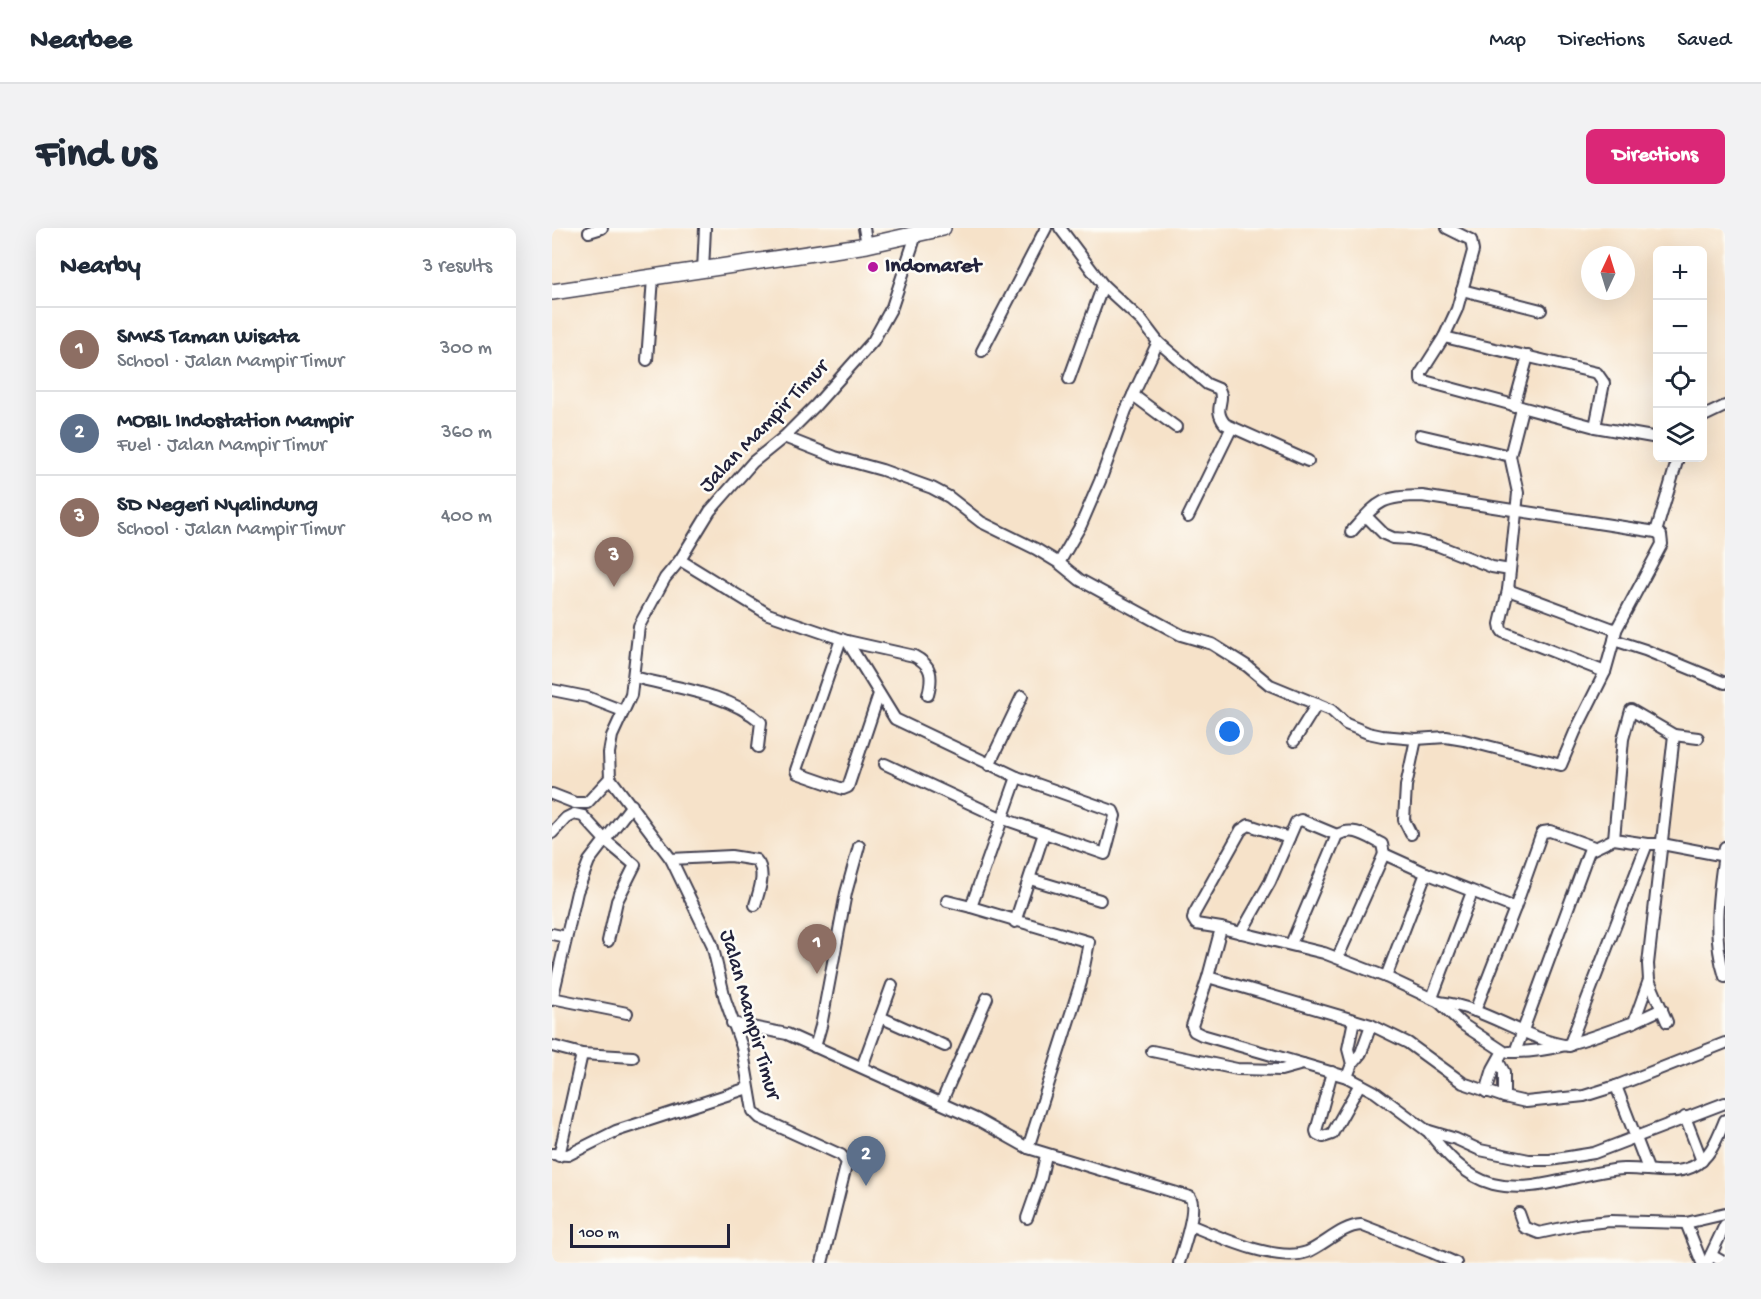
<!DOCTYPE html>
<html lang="en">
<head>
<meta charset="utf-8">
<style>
	:root { --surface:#fff; --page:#f2f2f3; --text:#1f2937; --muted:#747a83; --line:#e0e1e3; --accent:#db2777 }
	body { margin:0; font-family:"Gochi Hand",sans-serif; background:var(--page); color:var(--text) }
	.controls { position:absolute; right:18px; top:18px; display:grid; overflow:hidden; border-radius:9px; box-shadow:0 6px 24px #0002 }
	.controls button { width:54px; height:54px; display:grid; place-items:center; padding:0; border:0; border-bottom:2px solid var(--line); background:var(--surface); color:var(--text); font:30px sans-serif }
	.compass { position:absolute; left:1029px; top:18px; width:54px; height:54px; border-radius:50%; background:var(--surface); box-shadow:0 6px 24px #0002; rotate:4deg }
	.scale { position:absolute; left:18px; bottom:15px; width:160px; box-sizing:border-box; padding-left:6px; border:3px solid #22223b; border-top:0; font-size:16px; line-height:21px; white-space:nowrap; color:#22223b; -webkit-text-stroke:4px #fdfcf7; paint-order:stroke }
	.you { position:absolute; left:678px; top:504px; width:21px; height:21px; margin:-15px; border:4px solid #fff; border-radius:50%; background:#1a73e8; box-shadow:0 0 0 9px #1a73e833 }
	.badge { display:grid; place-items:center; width:39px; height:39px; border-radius:50%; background:var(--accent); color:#fff; font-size:20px; font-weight:700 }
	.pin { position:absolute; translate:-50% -50px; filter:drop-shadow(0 2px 3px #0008) }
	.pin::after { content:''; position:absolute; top:32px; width:21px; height:18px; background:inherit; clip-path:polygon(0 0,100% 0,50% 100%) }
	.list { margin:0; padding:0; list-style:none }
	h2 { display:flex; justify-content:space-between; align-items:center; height:78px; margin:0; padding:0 24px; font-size:26px }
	h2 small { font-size:20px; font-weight:400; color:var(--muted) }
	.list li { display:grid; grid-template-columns:39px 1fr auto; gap:18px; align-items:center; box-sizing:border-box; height:84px; padding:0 24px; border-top:2px solid var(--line) }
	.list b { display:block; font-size:22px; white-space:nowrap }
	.list p { margin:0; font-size:20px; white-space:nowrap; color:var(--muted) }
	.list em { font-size:20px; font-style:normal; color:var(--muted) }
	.icon { flex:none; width:33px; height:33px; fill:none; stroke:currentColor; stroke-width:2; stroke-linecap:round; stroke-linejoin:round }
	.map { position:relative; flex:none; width:1173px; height:1035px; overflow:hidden; border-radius:9px }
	header { display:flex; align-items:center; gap:36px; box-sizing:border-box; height:84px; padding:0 30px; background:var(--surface); border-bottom:2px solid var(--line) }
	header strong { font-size:28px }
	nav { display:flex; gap:33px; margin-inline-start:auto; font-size:21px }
	.intro { display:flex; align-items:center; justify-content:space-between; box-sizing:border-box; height:144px; padding:0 36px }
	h1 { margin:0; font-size:42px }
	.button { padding:15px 27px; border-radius:9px; background:var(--accent); color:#fff; font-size:21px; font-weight:700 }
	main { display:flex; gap:36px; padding:0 36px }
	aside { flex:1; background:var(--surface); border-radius:9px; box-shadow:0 6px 24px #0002 }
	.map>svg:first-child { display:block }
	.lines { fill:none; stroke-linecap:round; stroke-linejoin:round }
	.street-casing { stroke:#423f50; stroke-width:14 }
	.secondary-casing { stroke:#423f50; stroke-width:18 }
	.street { stroke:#fff; stroke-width:10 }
	.secondary { stroke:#fff; stroke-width:15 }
	.poi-dot { fill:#b5179e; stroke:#fdfcf7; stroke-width:2 }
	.labels { text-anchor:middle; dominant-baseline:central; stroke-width:5; stroke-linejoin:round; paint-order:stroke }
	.poi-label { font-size:22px; font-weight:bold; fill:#22223b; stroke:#fdfcf7; text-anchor:start }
	.street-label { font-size:22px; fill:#22223b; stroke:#fdfcf7 }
</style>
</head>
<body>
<header>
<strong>Nearbee</strong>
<nav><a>Map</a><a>Directions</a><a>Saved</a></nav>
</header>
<div class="intro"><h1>Find us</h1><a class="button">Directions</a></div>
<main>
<aside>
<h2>Nearby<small>3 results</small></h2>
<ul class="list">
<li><span class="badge" style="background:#8d6e63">1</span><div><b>SMKS Taman Wisata</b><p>School · Jalan Mampir Timur</p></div><em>300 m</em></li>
<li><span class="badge" style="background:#5c6f8a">2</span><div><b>MOBIL Indostation Mampir</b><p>Fuel · Jalan Mampir Timur</p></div><em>360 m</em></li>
<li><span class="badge" style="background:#8d6e63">3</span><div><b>SD Negeri Nyalindung</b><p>School · Jalan Mampir Timur</p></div><em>400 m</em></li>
</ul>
</aside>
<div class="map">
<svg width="1173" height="1035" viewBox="0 0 1173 1035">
	<rect width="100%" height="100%" fill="#fdfcf7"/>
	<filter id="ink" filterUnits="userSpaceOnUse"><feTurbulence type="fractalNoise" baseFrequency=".0167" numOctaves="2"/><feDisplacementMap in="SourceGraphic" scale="12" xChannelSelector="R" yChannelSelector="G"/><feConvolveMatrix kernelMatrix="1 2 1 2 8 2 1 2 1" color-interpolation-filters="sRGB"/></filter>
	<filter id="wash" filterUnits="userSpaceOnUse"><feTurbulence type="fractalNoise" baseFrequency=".008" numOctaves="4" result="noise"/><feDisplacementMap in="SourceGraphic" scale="24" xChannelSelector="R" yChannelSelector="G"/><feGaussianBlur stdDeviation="1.35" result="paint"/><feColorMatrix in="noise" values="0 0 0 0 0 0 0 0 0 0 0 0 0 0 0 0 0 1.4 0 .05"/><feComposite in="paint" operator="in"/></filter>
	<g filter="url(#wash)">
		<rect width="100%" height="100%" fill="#f6e2c9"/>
	</g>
	<g filter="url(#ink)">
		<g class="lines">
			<defs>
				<g id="street">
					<path d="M 312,0 L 315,17"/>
					<path d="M 508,0 L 551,57 L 590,93 L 606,114 L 655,156 L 667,161 C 674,174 660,180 673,196 L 756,233"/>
					<path d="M 895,0 L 919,12 L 921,23 L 905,81 L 892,109 L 869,145 L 869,152 L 1043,199 L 1106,210"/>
					<path d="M 37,4 L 50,0"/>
					<path d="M 151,43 L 153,0"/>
					<path d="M 910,62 L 989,82"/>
					<path d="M 892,109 L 1045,145 L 1052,155 L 1043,199"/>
					<path d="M 430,123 L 494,0"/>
					<path d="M 95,132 L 101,50"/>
					<path d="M 517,151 L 551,57"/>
					<path d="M 581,167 L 624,199"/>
					<path d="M 962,178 L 976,128"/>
					<path d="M 1150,189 L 1173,178"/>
					<path d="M 868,207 L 958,228 L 970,181"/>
					<path d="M 232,209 L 283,229 L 330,242 L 380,260 L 397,269 L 429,294 L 484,321 L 507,335 L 528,352 L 629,407 L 660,416 L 695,438 L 718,457 L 779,482 L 794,496 L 816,505 L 830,508 L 864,511 L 894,509 L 912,512 L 1009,537 L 1023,504 L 1053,444 L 1062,412 L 1093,422 L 1173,455"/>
					<path d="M 958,228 L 966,265 L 956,362 L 1064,402"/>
					<path d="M 814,288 L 832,306 L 841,310 L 857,311 L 887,318 L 940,339 L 958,342"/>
					<path d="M 636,289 L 679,201"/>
					<path d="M 799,304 C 826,274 828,268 870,268 L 1104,304 L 1109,307 L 1110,316 L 1064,402 L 1062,412"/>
					<path d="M 1104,304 L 1126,230"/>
					<path d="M 128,332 L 216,386 L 295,413 L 362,428 C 380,437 381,448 376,467"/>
					<path d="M 507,335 L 529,297 L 548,253 L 574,182 L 606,114"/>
					<path d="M 956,362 L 948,396 L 949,401 L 951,404 L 1053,444"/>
					<path d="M 289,411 L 244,542 L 245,545 L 291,561 L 296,559 L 327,466"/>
					<path d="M 295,413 L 343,491 L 465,549 L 561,583 L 563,588 L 553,626 L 449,590 L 333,536"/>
					<path d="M 82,449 C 124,460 175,465 209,494 L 206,519"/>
					<path d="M 0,462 L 35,469 L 71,483"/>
					<path d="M 742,513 L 765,476"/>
					<path d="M 437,537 L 470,468"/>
					<path d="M 465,549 L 419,679 L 537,714 L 529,754 L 476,920"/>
					<path d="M 0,566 L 23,575 L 35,575 L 58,550"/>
					<path d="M 0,605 L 14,590 L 22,586 L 31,588 L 53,612 L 83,637 L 65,673 L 56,713"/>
					<path d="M 859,606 L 852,592 L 854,558 L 864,511"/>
					<path d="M 737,610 L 697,597 L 689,602 L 642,686 L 641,691 L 644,696 L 669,700 L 656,749 L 640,798 L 642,803 L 650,807 L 751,836"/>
					<path d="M 1062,611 L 1071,511 L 1079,482 L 1122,507 L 1146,510"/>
					<path d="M 1173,619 C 1167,662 1159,707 1173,749"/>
					<path d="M 119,631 L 179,628 L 204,632 C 215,644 207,663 203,677"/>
					<path d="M 478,651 L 548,672"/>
					<path d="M 395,673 L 419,679"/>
					<path d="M 463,694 L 492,605"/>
					<path d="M 669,700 L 772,725 L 834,749 L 887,774 L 910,796 L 951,823 L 941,841 L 934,864"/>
					<path d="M 689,705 L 718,654 L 744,594 L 749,592 L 785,607"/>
					<path d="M 0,706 L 14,709"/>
					<path d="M 739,716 L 785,607 C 802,598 814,608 830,616 L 832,626"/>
					<path d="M 786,729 L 832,626 L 874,645"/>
					<path d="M 656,749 L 819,797 L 856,815 L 911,855 L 952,869 L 974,874 L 1032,868 L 1064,858 L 1173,815"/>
					<path d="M 834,749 L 874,645 L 963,680"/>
					<path d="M 0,770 L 75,785"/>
					<path d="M 880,770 L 920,664"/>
					<path d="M 0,772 L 25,664 L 37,633 L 80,577"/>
					<path d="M 887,774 C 933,779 971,811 1017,818 L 1095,616"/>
					<path d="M 923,783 L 963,680 L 989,607 L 991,604 L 998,603 L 1042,619"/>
					<path d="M 328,789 L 393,818"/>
					<path d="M 1082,794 L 1110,781"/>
					<path d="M 1115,794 L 1097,752 L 1096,736 L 1122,507"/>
					<path d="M 180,795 L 235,806 L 426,892 L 476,920 L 638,969 C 646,981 631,1020 627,1035"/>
					<path d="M 819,797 L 809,825 L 800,836 L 795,849 L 823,864 L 874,902 L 904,911 L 928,922 L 977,932 L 998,932 L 1042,925 L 1173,875"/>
					<path d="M 0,818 L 30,826 L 81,829"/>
					<path d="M 263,819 L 269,798 L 294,665 L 307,618"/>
					<path d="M 600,823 L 685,841 L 729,842 L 751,836 L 795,849"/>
					<path d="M 957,824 C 1002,825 1040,809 1082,794 L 1097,752"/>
					<path d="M 963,824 L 1037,623 L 1062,611 L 1095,616 L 1110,616 L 1173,628"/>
					<path d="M 946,833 L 952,844 L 952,869"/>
					<path d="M 800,836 L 796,821 L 802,792"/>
					<path d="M 310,839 L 340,757"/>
					<path d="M 780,844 L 764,903 L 765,906 L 771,909 L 780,906 L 808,856"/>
					<path d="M 1064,858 L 1096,941"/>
					<path d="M 389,875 L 435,770"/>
					<path d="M 1133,889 L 1150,933"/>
					<path d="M 875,902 C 892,924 913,949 941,956 C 985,967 1028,943 1072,941 C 1094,940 1119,948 1140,939 C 1158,931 1166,909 1173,892"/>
					<path d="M 0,926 L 16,927 L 64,903 L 196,860"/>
					<path d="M 7,928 L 30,826"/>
					<path d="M 967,985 L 972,999 L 987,1005 L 1029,996 L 1058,993 L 1134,995 L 1173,986"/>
					<path d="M 475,990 L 489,950 L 494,927"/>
					<path d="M 1134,995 L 1150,1035"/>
					<path d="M 638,997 C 667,1009 725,1035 755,1024 C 772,1017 790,998 809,997 L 879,1024 L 904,1035"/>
					<path d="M 1159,1027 L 1173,1035"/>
					<path d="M 270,1035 L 295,934 L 289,927 L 208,890 L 201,883 L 190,819 L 173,771 L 160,716 L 119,631 L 58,550 L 57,525 L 60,508 L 79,467 L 87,398 L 113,350 L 128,332 L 158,283 L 201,234 L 232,209 L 264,177 L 321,113 L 340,79 L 364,7"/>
					<path d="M 1155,1035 L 1173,997"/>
				</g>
				<path id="secondary" d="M 0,64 L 315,17 L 391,0"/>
			</defs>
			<use href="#street" class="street-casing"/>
			<use href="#secondary" class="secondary-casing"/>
			<use href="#street" class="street"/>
			<use href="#secondary" class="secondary"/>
		</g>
	</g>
	<circle class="poi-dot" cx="321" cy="39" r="6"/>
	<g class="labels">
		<g class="poi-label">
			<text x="333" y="39">Indomaret</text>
		</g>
		<g class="street-label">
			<text transform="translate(213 199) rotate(-46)">Jalan Mampir Timur</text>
			<text transform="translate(197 787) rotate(74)">Jalan Mampir Timur</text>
		</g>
	</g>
</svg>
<div class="controls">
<button>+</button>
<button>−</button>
<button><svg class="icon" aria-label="locate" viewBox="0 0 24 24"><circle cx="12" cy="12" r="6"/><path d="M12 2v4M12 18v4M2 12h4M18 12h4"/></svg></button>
<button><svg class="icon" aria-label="layers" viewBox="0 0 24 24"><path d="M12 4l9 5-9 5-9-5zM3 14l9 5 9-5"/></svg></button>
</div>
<svg class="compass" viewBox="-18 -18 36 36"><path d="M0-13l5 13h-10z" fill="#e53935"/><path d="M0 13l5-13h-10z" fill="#747a83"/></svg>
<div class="scale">100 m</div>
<div class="you"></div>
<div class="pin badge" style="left:265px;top:746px;background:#8d6e63">1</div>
<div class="pin badge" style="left:314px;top:958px;background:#5c6f8a">2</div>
<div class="pin badge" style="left:62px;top:359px;background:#8d6e63">3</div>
</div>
</main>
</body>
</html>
